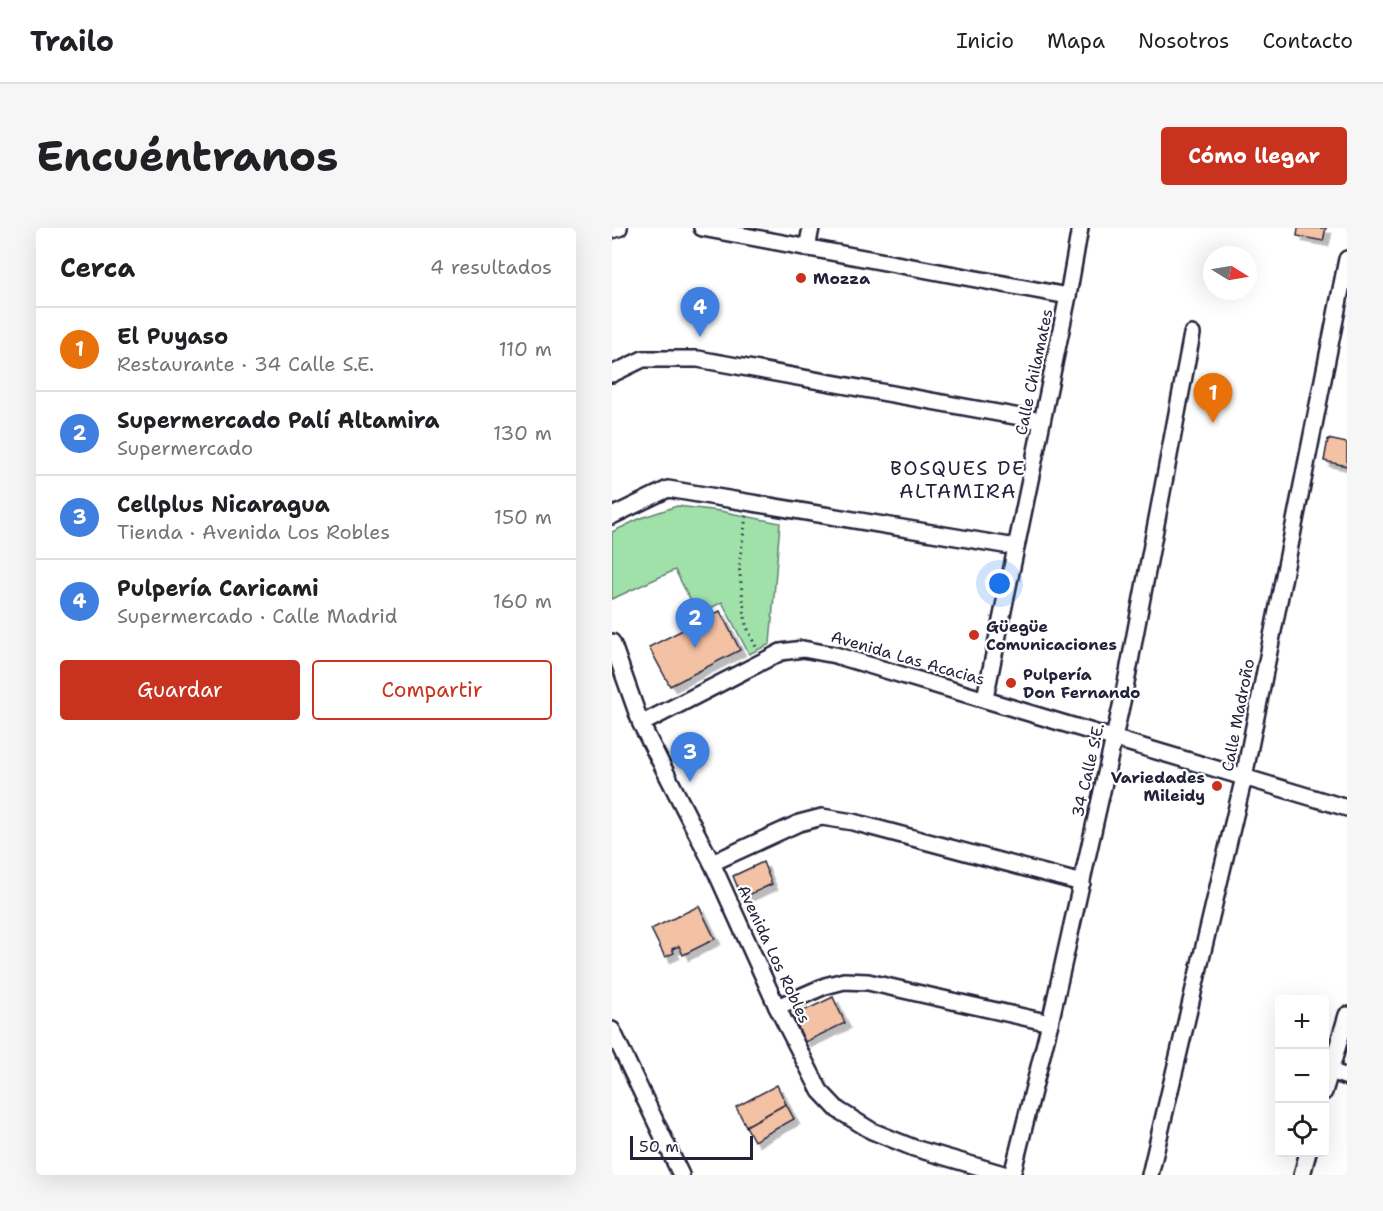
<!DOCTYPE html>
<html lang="es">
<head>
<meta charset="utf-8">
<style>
	:root { --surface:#fff; --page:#f6f6f6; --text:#202124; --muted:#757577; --line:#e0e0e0; --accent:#c8321e }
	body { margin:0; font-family:"Shantell Sans",sans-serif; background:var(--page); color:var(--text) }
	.controls { position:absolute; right:18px; bottom:18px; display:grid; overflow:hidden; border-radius:6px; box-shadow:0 6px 24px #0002 }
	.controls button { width:54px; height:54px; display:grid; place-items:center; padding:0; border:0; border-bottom:2px solid var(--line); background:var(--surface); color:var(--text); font:30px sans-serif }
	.compass { position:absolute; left:591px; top:18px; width:54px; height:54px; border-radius:50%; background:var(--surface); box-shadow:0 6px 24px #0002; rotate:101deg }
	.scale { position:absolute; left:18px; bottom:15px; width:123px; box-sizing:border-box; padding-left:6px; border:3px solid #22223b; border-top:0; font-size:16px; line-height:21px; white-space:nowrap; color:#22223b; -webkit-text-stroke:4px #fff; paint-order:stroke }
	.you { position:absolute; left:388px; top:356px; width:21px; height:21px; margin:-15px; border:4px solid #fff; border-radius:50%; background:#1a73e8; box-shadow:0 0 0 9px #1a73e833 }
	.badge { display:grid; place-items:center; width:39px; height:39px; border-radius:50%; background:var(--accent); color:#fff; font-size:20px; font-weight:700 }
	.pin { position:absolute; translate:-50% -50px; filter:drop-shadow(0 2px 3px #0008) }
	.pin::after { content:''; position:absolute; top:32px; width:21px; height:18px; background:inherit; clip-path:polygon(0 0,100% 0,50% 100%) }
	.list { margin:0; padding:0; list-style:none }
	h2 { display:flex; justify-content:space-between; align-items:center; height:78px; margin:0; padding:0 24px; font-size:26px }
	h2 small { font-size:20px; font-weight:400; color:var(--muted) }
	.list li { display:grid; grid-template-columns:39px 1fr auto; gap:18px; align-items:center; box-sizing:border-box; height:84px; padding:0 24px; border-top:2px solid var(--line) }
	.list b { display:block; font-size:22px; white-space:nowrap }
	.list p { margin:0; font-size:20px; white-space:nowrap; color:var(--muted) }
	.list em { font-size:20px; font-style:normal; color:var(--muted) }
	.actions { display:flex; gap:12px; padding:18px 24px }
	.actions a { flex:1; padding:14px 0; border:2px solid var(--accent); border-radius:6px; text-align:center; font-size:21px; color:var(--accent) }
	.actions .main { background:var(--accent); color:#fff }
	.icon { flex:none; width:33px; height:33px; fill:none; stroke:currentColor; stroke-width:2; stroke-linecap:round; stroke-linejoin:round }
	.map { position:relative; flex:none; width:735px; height:947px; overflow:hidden; border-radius:6px }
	header { display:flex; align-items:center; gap:36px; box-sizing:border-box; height:84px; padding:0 30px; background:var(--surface); border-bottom:2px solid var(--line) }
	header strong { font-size:28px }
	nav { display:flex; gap:33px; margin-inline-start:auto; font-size:21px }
	.intro { display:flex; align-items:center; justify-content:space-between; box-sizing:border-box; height:144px; padding:0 36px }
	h1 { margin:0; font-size:42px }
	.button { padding:15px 27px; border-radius:6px; background:var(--accent); color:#fff; font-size:21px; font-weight:700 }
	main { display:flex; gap:36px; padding:0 36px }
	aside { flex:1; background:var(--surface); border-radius:6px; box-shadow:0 6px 24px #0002 }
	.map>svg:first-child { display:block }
	.green { fill:#a0e0a9; stroke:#618172; stroke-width:1.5 }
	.building { fill:#f3c1a3; stroke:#22223b; stroke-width:1.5; filter:url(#shadow) }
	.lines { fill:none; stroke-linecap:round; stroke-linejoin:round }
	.minor-casing { stroke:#22223b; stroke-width:20 }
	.path { stroke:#22223b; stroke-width:3; stroke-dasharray:1.5 4.5; stroke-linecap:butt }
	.minor { stroke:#fff; stroke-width:15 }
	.poi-dot { fill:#c8321e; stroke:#fff; stroke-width:2 }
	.labels { text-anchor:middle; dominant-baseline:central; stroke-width:4.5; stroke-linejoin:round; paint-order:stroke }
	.poi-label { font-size:16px; font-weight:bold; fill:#22223b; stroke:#fff; text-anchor:start }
	.street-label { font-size:16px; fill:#22223b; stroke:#fff }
	.quarter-label { font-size:20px; letter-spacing:1.5px; fill:#22223b; stroke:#fff }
</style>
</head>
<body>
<header>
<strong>Trailo</strong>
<nav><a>Inicio</a><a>Mapa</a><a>Nosotros</a><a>Contacto</a></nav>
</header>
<div class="intro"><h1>Encuéntranos</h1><a class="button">Cómo llegar</a></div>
<main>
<aside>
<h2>Cerca<small>4 resultados</small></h2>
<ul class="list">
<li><span class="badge" style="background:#e8710a">1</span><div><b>El Puyaso</b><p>Restaurante · 34 Calle S.E.</p></div><em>110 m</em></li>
<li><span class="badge" style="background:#3f7fe0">2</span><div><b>Supermercado Palí Altamira</b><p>Supermercado</p></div><em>130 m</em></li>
<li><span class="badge" style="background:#3f7fe0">3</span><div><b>Cellplus Nicaragua</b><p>Tienda · Avenida Los Robles</p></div><em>150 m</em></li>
<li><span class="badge" style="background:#3f7fe0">4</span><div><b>Pulpería Caricami</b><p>Supermercado · Calle Madrid</p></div><em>160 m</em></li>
</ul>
<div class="actions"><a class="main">Guardar</a><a>Compartir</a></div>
</aside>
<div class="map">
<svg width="735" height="947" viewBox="0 0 735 947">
	<defs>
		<filter id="shadow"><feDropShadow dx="5.5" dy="5.5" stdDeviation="0" flood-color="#0004"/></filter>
	</defs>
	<rect width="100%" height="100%" fill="#fff"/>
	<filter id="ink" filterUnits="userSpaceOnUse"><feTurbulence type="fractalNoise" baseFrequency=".0167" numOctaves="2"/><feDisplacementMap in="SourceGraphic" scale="12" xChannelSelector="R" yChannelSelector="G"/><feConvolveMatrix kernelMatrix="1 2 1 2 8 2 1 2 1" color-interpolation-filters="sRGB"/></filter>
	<g filter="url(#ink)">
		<path class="green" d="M 65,278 L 108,283 L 168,295 L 158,416 L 137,426 L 110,374 L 86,387 L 63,342 L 0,371 L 0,304 L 29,290 Z"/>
		<g class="building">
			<path d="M 686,0 L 714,0 L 711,13 L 685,8 Z"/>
			<path d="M 716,211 L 735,215 L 735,238 L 712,233 Z"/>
			<path d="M 108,383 L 128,422 L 58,458 L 37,419 Z"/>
			<path d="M 151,634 L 160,656 L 130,670 L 121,648 Z"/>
			<path d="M 87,678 L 103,711 L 71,727 L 67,718 L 60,721 L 62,725 L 53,729 L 39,701 Z"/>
			<path d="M 221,769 L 233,795 L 193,814 L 181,788 Z"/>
			<path d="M 165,857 L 174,876 L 134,898 L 124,879 Z"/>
			<path d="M 174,876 L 182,891 L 142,913 L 134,898 Z"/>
		</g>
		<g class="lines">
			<defs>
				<g id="minor">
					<path d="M 90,0 L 456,68"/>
					<path d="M 0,2 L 7,0"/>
					<path d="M 195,20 L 199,0"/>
					<path d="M 0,146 L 31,131 L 86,131 L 430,193"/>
					<path d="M 0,288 L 56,261 L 404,319"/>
					<path d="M 0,414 L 29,496 L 100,635 L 165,779 L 208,863 L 226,882 L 260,903 L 302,920 L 395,947"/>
					<path d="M 373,470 L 456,68 L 468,0"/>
					<path d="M 29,496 L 169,424 L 191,421 L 223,427 L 735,580"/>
					<path d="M 100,635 L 187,595 L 210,589 L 241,594 L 470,655"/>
					<path d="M 165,779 L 213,758 L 232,753 L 256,754 L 438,795"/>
					<path d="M 0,802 L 69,947"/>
					<path d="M 718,843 L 735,849"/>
					<path d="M 712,864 L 735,787"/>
					<path d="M 400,947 L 438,795 L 512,465 L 580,106"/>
					<path d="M 538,947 L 632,549 L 735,31"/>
					<path d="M 690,947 L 696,924"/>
				</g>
			</defs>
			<use href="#minor" class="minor-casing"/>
			<path class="path" d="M 134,288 L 127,338 L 134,397 L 144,419"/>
			<use href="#minor" class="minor"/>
		</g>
	</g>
	<g class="poi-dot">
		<circle cx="189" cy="50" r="6"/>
		<circle cx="362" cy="407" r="6"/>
		<circle cx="399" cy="455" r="6"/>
		<circle cx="605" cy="558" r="6"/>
	</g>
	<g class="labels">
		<g class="poi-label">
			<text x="201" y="50">Mozza</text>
			<text x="374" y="398">Güegüe<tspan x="374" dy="18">Comunicaciones</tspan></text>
			<text x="411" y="446">Pulpería<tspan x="411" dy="18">Don Fernando</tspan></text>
			<text x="593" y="549" text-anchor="end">Variedades<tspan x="593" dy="18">Mileidy</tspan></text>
		</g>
		<g class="street-label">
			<text transform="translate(422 144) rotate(-78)">Calle Chilamates</text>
			<text transform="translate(296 430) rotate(16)">Avenida Las Acacias</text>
			<text transform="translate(626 487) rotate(-79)">Calle Madroño</text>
			<text transform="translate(476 542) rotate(-77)">34 Calle S.E.</text>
			<text transform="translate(162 726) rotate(65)">Avenida Los Robles</text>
		</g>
		<g class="quarter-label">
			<text x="346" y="240">BOSQUES DE<tspan x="346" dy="23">ALTAMIRA</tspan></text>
		</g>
	</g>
</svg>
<div class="controls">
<button>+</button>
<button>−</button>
<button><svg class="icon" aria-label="locate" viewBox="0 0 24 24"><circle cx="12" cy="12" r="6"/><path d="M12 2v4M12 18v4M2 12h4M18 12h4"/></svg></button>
</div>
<svg class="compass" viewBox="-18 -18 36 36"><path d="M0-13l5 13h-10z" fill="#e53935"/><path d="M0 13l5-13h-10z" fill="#757577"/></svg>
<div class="scale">50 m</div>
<div class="you"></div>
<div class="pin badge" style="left:601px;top:195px;background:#e8710a">1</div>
<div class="pin badge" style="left:83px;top:420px;background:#3f7fe0">2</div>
<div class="pin badge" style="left:78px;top:554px;background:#3f7fe0">3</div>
<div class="pin badge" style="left:88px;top:109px;background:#3f7fe0">4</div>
</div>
</main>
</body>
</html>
